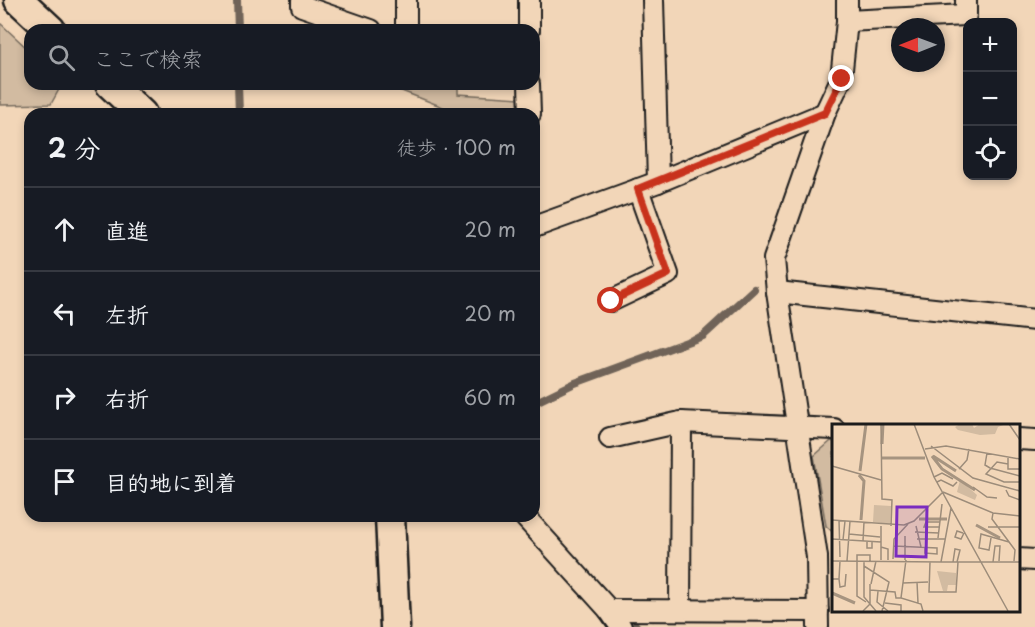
<!DOCTYPE html>
<html lang="ja">
<head>
<meta charset="utf-8">
<style>
	:root { --surface:#171b24; --page:#20242c; --text:#f1f3f6; --muted:#9ea1a6; --line:#363941 }
	body { margin:0; font-family:"Playpen Sans","Klee One",sans-serif; background:var(--page); color:var(--text) }
	.controls { position:absolute; right:18px; top:18px; display:grid; overflow:hidden; border-radius:12px; box-shadow:0 3px 9px #0003 }
	.controls button { width:54px; height:54px; display:grid; place-items:center; padding:0; border:0; border-bottom:2px solid var(--line); background:var(--surface); color:var(--text); font:30px sans-serif }
	.compass { position:absolute; left:891px; top:18px; width:54px; height:54px; border-radius:50%; background:var(--surface); box-shadow:0 3px 9px #0003; rotate:269deg }
	.stop { position:absolute; width:18px; height:18px; margin:-14px; border:4px solid #c8321e; border-radius:50%; background:#fff }
	.stop.end { background:#c8321e; border-color:#fff; box-shadow:0 2px 6px #0008 }
	.list { margin:0; padding:0; list-style:none }
	h2 { display:flex; justify-content:space-between; align-items:center; height:78px; margin:0; padding:0 24px; font-size:26px }
	h2 small { font-size:20px; font-weight:400; color:var(--muted) }
	.list li { display:grid; grid-template-columns:39px 1fr auto; gap:18px; align-items:center; box-sizing:border-box; height:84px; padding:0 24px; border-top:2px solid var(--line) }
	.list b { display:block; font-size:22px; white-space:nowrap }
	.list em { font-size:20px; font-style:normal; color:var(--muted) }
	.icon { flex:none; width:33px; height:33px; fill:none; stroke:currentColor; stroke-width:2; stroke-linecap:round; stroke-linejoin:round }
	.map { position:relative; flex:none; width:1035px; height:627px; overflow:hidden }
	.search { position:absolute; background:var(--surface); box-shadow:0 3px 9px #0003; left:24px; top:24px; width:516px; height:66px; display:flex; align-items:center; gap:15px; box-sizing:border-box; padding:0 21px; border-radius:18px; color:var(--muted); font-size:22px }
	.panel { position:absolute; background:var(--surface); box-shadow:0 3px 9px #0003; left:24px; top:108px; width:516px; height:414px; border-radius:18px }
	.map>svg:first-child { display:block }
	.green { fill:#d2bba1; stroke:#776c5e; stroke-width:1.5 }
	.lines { fill:none; stroke-linecap:round; stroke-linejoin:round }
	.stream { stroke:#6f6458; stroke-width:8 }
	.street-casing { stroke:#1c1c1c; stroke-width:24 }
	.secondary-casing { stroke:#1c1c1c; stroke-width:33 }
	.street { stroke:#f2d6b8; stroke-width:20 }
	.secondary { stroke:#f2d6b8; stroke-width:28 }
	.route { stroke:#c8321e; stroke-width:8 }
	.inset-river { fill:none; stroke:#a69480; stroke-width:3 }
	.inset-road { fill:none; stroke:#9c8c7a; stroke-width:1.5 }
	.view { fill:#7b2cbf; fill-opacity:0.15; stroke:#7b2cbf; stroke-width:3 }
	.inset-edge { fill:none; stroke:#1c1c1c; stroke-width:3 }
</style>
</head>
<body>
<div class="map">
<svg width="1035" height="627" viewBox="0 0 1035 627">
	<rect width="100%" height="100%" fill="#f2d6b8"/>
	<filter id="ink" filterUnits="userSpaceOnUse"><feTurbulence type="fractalNoise" baseFrequency=".0167" numOctaves="2"/><feDisplacementMap in="SourceGraphic" scale="12" xChannelSelector="R" yChannelSelector="G"/><feConvolveMatrix kernelMatrix="1 2 1 2 8 2 1 2 1" color-interpolation-filters="sRGB"/></filter>
	<g filter="url(#ink)">
		<g class="green">
			<path d="M 0,23 L 30,51 L 30,84 L 62,84 L 51,104 L 0,105 Z"/>
			<path d="M 395,84 L 458,84 L 458,94 L 520,98 L 520,114 L 441,114 L 443,107 L 394,88 Z"/>
			<path d="M 831,441 L 834,442 L 834,533 L 826,526 L 814,456 Z"/>
		</g>
		<g class="lines">
			<g class="stream">
				<path d="M 237,0 L 238,30"/>
				<path d="M 238,84 L 239,114"/>
				<path d="M 534,403 L 575,383 L 703,336 L 754,289"/>
				<path d="M 632,621 L 637,627"/>
			</g>
			<defs>
				<g id="street">
					<path d="M 302,0 L 302,6 L 371,30"/>
					<path d="M 406,0 L 406,30"/>
					<path d="M 529,0 L 529,30"/>
					<path d="M 653,0 L 658,182"/>
					<path d="M 847,21 L 966,15 L 966,0"/>
					<path d="M 529,84 L 530,114"/>
					<path d="M 534,227 L 658,182 L 825,113"/>
					<path d="M 777,292 L 1035,320"/>
					<path d="M 611,301 L 668,274 L 638,189"/>
					<path d="M 610,438 L 681,422 L 834,429"/>
					<path d="M 1018,439 L 1035,440"/>
					<path d="M 524,516 L 609,610 L 621,627"/>
					<path d="M 1018,559 L 1035,560"/>
					<path d="M 609,610 L 818,611"/>
					<path d="M 680,610 L 681,422"/>
					<path d="M 818,627 L 817,557 L 777,292 L 774,259 L 825,113 L 841,79 L 847,21 L 847,0"/>
				</g>
				<g id="secondary">
					<path d="M 19,0 L 51,30"/>
					<path d="M 110,84 L 142,114"/>
					<path d="M 390,516 L 395,627"/>
				</g>
			</defs>
			<use href="#street" class="street-casing"/>
			<use href="#secondary" class="secondary-casing"/>
			<use href="#street" class="street"/>
			<use href="#secondary" class="secondary"/>
		</g>
	</g>
	<g class="lines" filter="url(#ink)">
		<path class="route" d="M 611,301 L 668,274 L 638,189 L 825,113 L 842,79"/>
	</g>
	<g transform="translate(832 424)">
		<rect width="188" height="188" fill="#f2d6b8"/>
		<path d="M 128,0 L 140,0 L 142,4 L 148,0 L 174,0 L 166,3 L 163,10 L 148,11 L 126,6 L 123,3 ZM 128,56 L 145,71 L 143,76 L 125,68 ZM 42,81 L 59,82 L 58,100 L 41,98 ZM 105,147 L 124,149 L 124,161 L 116,161 L 115,167 L 111,167 Z" fill="#d2bba1"/>
		<path class="inset-river" d="M 50,20 L 51,0M 100,32 L 110,45 L 143,66M 101,32 L 124,47M 49,34 L 93,34M 28,47 L 34,0M 27,51 L 32,57 L 29,96M 87,95 L 115,95M 144,101 L 168,114M 0,169 L 23,179"/>
		<path class="inset-road" d="M 49,0 L 50,75 L 60,76 L 59,102M 82,0 L 102,53 L 176,187M 177,0 L 188,16M 99,22 L 141,54 L 188,67M 93,25 L 114,22 L 188,35M 155,29 L 153,41 L 158,44 L 188,52M 176,33 L 176,45 L 188,45M 176,40 L 165,38 L 154,50 L 172,58 L 188,58M 0,42 L 49,56M 127,45 L 135,36 L 137,25M 102,53 L 110,49 L 121,55M 105,58 L 109,56 L 121,62 L 125,58M 141,63 L 155,73 L 165,74M 174,66 L 177,72 L 188,76M 111,68 L 161,89 L 188,92M 161,89 L 160,95 L 183,126 L 182,137M 0,96 L 72,101 L 82,97 L 110,69M 7,96 L 8,133M 84,102 L 89,123M 107,103 L 92,103 L 94,98 L 108,98M 156,103 L 188,103M 83,108 L 107,109M 131,109 L 125,107 L 123,113 L 129,115 L 132,109M 17,110 L 48,113M 106,114 L 110,80M 159,114 L 157,126 L 147,124 L 149,110 L 177,118M 0,115 L 49,118M 85,115 L 113,115M 11,116 L 13,97M 31,117 L 32,98M 35,117 L 35,124 L 40,124 L 40,118M 62,122 L 105,124 L 105,130 L 93,129 L 93,124M 49,123 L 56,125 L 56,136M 61,135 L 62,115 L 76,100M 49,136 L 49,102M 73,136 L 73,112M 74,136 L 69,174 L 89,180 L 91,187M 0,137 L 109,138 L 119,84M 15,137 L 18,97M 32,137 L 32,173 L 44,187M 98,138 L 97,168 L 124,168 L 126,138M 109,138 L 188,138M 121,138 L 123,125 L 128,126 L 125,138M 161,138 L 163,122 L 168,122 L 167,137M 32,142 L 57,158 L 50,187M 0,155 L 7,155 L 8,137M 7,155 L 8,163 L 13,162 L 14,150M 85,158 L 86,179M 71,159 L 96,158M 39,160 L 44,137M 38,166 L 63,168 L 64,174 L 69,174M 46,167 L 45,178 L 56,187M 34,178 L 25,172 L 25,131 L 38,131 L 38,137M 53,179 L 69,181 L 69,187M 31,187 L 38,180 L 38,160"/>
		<path class="view" d="M 65,83 L 95,83 L 94,133 L 64,132 Z"/>
		<rect width="188" height="188" class="inset-edge"/>
	</g>
</svg>
<div class="controls">
<button>+</button>
<button>−</button>
<button><svg class="icon" aria-label="locate" viewBox="0 0 24 24"><circle cx="12" cy="12" r="6"/><path d="M12 2v4M12 18v4M2 12h4M18 12h4"/></svg></button>
</div>
<svg class="compass" viewBox="-18 -18 36 36"><path d="M0-13l5 13h-10z" fill="#e53935"/><path d="M0 13l5-13h-10z" fill="#9ea1a6"/></svg>
<div class="stop" style="left:611px;top:301px"></div>
<div class="stop end" style="left:842px;top:79px"></div>
<div class="search"><svg class="icon" aria-label="search" viewBox="0 0 24 24"><circle cx="10" cy="10" r="6"/><path d="M15 15l6 6"/></svg>ここで検索</div>
<section class="panel">
<h2>2 分<small>徒歩 · 100 m</small></h2>
<ul class="list">
<li><svg class="icon" aria-label="ahead" viewBox="0 0 24 24"><path d="M12 20V5M6 11l6-6 6 6"/></svg><div><b>直進</b></div><em>20 m</em></li>
<li><svg class="icon" aria-label="left" viewBox="0 0 24 24"><path d="M17 20v-9H6M10 6l-5 5 5 5"/></svg><div><b>左折</b></div><em>20 m</em></li>
<li><svg class="icon" aria-label="right" viewBox="0 0 24 24"><path d="M7 20v-9h11M14 6l5 5-5 5"/></svg><div><b>右折</b></div><em>60 m</em></li>
<li><svg class="icon" aria-label="arrive" viewBox="0 0 24 24"><path d="M6 21V4h12l-3 4 3 4H6"/></svg><div><b>目的地に到着</b></div></li>
</ul>
</section>
</div>
</body>
</html>
